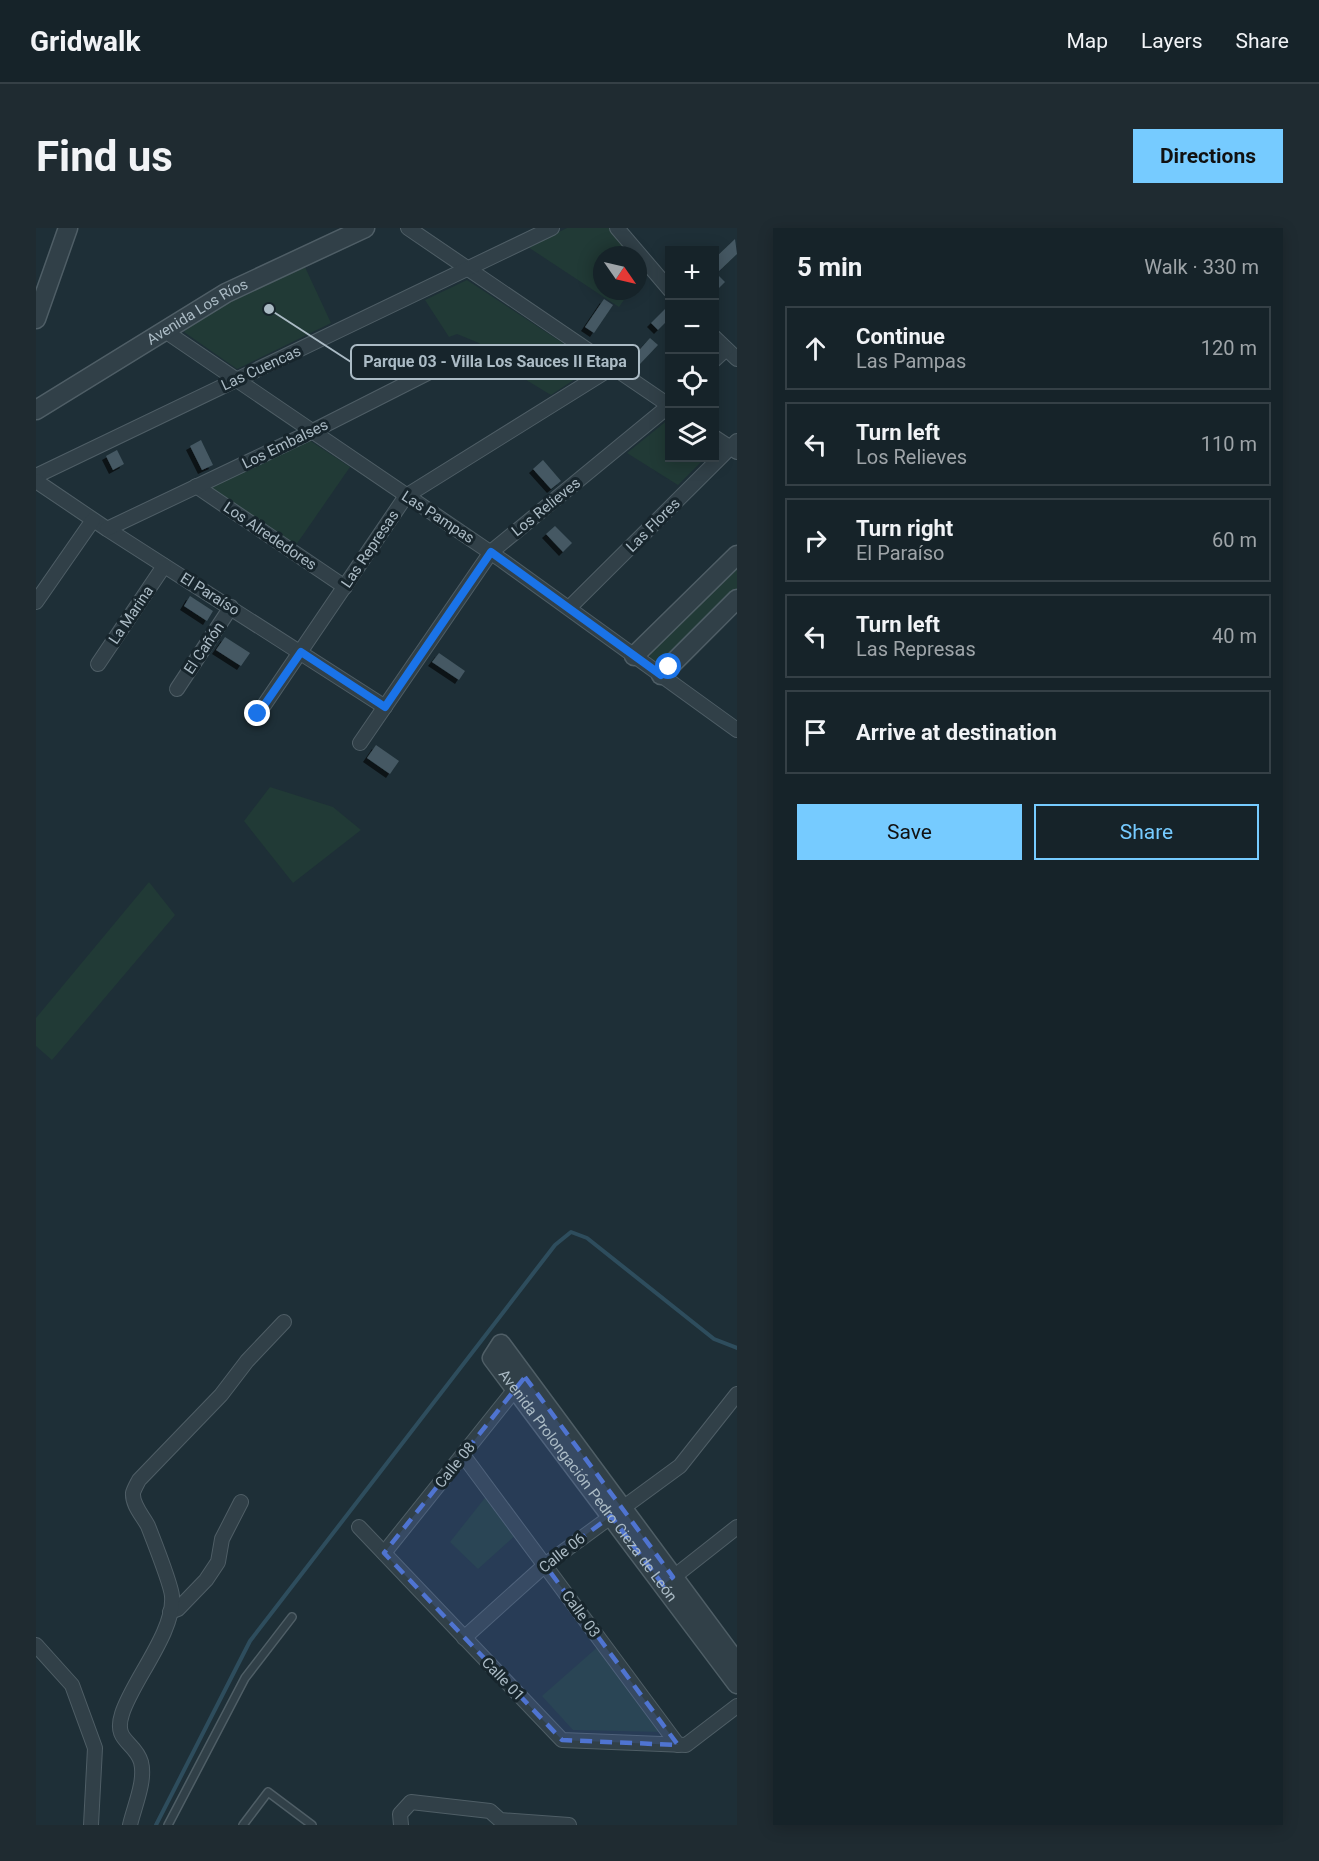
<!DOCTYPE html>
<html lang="en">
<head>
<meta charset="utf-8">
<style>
	:root { --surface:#162329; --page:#1f2b31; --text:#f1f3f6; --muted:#9ea4a8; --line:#354046; --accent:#76cbff }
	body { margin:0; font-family:Roboto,sans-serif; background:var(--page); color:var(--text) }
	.controls { position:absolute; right:18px; top:18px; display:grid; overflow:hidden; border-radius:0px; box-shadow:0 3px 15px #0003 }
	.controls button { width:54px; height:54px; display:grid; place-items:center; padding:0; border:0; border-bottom:2px solid var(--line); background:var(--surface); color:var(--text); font:30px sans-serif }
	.compass { position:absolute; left:557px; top:18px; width:54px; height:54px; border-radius:50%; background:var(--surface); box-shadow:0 3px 15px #0003; rotate:124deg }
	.stop { position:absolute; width:18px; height:18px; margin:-14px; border:4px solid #1a73e8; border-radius:50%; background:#fff }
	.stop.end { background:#1a73e8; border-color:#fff; box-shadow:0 2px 6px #0008 }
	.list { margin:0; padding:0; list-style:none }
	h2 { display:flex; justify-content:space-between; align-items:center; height:78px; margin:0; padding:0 24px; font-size:26px }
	h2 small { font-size:20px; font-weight:400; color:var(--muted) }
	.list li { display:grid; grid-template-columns:39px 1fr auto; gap:18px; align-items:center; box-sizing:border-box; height:84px; margin:0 12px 12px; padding:0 12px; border:2px solid var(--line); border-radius:0px }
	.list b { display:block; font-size:22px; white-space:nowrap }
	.list p { margin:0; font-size:20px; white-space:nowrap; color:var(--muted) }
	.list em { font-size:20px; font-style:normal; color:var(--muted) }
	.actions { display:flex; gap:12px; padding:18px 24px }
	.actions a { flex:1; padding:14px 0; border:2px solid var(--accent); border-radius:0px; text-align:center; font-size:21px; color:var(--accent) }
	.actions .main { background:var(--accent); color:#111 }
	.icon { flex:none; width:33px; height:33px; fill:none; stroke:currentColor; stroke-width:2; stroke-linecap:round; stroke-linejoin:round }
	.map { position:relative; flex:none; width:701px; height:1597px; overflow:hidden; border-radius:0px }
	header { display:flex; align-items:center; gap:36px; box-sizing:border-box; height:84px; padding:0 30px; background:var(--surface); border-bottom:2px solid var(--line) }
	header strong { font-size:28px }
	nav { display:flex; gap:33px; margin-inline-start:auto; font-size:21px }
	.intro { display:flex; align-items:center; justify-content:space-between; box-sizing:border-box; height:144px; padding:0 36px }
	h1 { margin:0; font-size:42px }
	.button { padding:15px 27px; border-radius:0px; background:var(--accent); color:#111; font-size:21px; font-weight:700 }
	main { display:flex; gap:36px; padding:0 36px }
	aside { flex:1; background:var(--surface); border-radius:0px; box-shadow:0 3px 15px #0003 }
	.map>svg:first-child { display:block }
	.green { fill:#213a36 }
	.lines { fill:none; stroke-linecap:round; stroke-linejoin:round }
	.stream { stroke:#2e4d5d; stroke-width:4 }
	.building { fill:#455963; filter:url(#shadow) }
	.service-casing { stroke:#4f5e66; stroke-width:10 }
	.minor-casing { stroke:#4f5e66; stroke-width:16 }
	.tertiary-casing { stroke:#4f5e66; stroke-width:21 }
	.service { stroke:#314048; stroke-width:7 }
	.minor { stroke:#314048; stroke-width:14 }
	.tertiary { stroke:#314048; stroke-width:18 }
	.route { stroke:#1a73e8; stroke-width:8 }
	.marked { fill:#4f74d1; fill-opacity:0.2; stroke:#4f74d1; stroke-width:4.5; stroke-dasharray:12 8; stroke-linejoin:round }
	.labels { text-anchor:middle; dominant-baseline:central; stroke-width:6; stroke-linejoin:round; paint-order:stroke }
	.street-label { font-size:15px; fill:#abbbc5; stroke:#17252c }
	.leader { fill:none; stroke:#abbbc5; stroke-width:2 }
	.callout-dot { fill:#abbbc5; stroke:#17252c; stroke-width:2 }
	.callout { fill:#17252c; stroke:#abbbc5; stroke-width:2 }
	.callout-label { font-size:16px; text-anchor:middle; font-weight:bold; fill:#abbbc5 }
</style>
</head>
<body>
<header>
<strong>Gridwalk</strong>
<nav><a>Map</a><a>Layers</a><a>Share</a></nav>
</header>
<div class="intro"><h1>Find us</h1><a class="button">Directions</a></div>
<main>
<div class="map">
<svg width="701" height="1597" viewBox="0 0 701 1597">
	<defs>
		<filter id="shadow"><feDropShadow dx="-4" dy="4" stdDeviation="0" flood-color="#0009"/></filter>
	</defs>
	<rect width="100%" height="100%" fill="#1e2f37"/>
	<g class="green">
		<path d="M 531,0 L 575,0 L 597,27 L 566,27 L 566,63 L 594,63 L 583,79 L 492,19 Z"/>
		<path d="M 268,37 L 295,95 L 201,141 L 148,104 C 167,77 237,52 268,37 Z"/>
		<path d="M 431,52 L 560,137 L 515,167 L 449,127 L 443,115 L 421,106 L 413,109 L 389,72 Z"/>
		<path d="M 633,191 L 634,230 L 669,230 L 642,257 L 591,225 Z"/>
		<path d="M 273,212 L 314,239 L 260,317 L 175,263 L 173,256 Z"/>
		<path d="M 701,335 L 701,362 L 630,434 L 623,438 L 613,432 L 616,421 Z"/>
		<path d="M 234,559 L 297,579 L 325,602 L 257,655 L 208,593 Z"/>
		<path d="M 113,654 L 139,687 L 16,832 L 0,818 L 0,790 Z"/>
		<path d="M 452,1266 L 482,1305 L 442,1341 L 414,1314 Z"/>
		<path d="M 564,1417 L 628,1504 L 537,1502 L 506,1468 Z"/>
	</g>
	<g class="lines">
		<path class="stream" d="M 120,1597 L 214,1413 L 519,1017 L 535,1004 L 551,1010 L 678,1111 L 701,1120"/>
	</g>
	<g class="building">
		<path d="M 699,11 L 701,26 L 680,46 L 678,31 Z"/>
		<path d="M 682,47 L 689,54 L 678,65 L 678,50 Z"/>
		<path d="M 568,71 L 577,77 L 558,105 L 549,99 Z"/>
		<path d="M 634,76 L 634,90 L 622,102 L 615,95 Z"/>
		<path d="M 614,110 L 622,117 L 604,136 L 597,129 Z"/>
		<path d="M 165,212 L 177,237 L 166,242 L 154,218 Z"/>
		<path d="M 81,222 L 88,236 L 77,242 L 70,228 Z"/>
		<path d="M 507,232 L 525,253 L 515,261 L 497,241 Z"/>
		<path d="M 519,298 L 536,315 L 527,324 L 510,306 Z"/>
		<path d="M 154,368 L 177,383 L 171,393 L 148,378 Z"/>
		<path d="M 189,409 L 214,425 L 205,438 L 180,422 Z"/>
		<path d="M 403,425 L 429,443 L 423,452 L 396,434 Z"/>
		<path d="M 340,517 L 363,533 L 354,546 L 331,530 Z"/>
	</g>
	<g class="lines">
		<defs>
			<g id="service">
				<path d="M 132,1597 L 209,1450 L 256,1389"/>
				<path d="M 207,1597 L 232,1564 L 276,1597"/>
			</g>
			<g id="minor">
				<path d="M 372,0 L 634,178"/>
				<path d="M 581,0 L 634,62"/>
				<path d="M 129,103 L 467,333 L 701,502"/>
				<path d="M 678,109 L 701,131"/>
				<path d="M 678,132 L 690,121"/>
				<path d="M 678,209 L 701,224"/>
				<path d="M 0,248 L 516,0"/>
				<path d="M 0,253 L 71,301 L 349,479"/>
				<path d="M 160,258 L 309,359"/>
				<path d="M 71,301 L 275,204 L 425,128"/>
				<path d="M 0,374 L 57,292"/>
				<path d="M 533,380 L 701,213"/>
				<path d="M 62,436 L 128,338"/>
				<path d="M 141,461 L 195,379"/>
				<path d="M 222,486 L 370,268 L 577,139"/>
				<path d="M 324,515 L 455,324 L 634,177"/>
				<path d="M 427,1227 L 642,1517"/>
				<path d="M 323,1299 L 526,1512 L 650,1517 L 701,1478"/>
				<path d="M 348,1325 L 484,1155"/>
				<path d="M 630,1355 L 701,1299"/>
				<path d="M 134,1384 L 142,1381 L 170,1352 L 182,1334 L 186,1311 L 205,1274"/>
				<path d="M 428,1410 L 509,1337 L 644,1238 L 701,1166"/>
				<path d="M 0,1417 L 36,1457 L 59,1520 L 55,1597"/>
				<path d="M 94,1597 C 98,1579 110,1553 105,1534 C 99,1513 77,1514 86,1486 C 96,1453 139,1404 136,1368 C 135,1356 117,1311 112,1298 C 107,1288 96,1277 97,1265 C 98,1261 101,1256 103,1252 L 185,1167 L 211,1133 L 248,1094"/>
				<path d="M 365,1597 L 364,1586 L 375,1574 L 454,1583 L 464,1592 L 533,1597"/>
			</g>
			<g id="tertiary">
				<path d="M 0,91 L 32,0"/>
				<path id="s1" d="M 0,182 L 190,65 L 329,0"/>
				<path d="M 598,428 L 701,327"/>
				<path d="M 625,447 L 701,371"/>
				<path id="s2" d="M 701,1435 L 465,1116 L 456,1130 L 701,1456"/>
			</g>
		</defs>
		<use href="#service" class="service-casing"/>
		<use href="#minor" class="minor-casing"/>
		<use href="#tertiary" class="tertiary-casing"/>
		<use href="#service" class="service"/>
		<use href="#minor" class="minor"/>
		<use href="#tertiary" class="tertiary"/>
	</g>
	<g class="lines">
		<path class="route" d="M 222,486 L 265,424 L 349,479 L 455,324 L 625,447 L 633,439"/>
	</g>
	<path class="marked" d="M 489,1149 L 637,1349 L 627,1357 L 575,1288 L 509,1337 L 642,1517 L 526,1512 L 348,1325 Z"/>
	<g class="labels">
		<g class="street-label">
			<text stroke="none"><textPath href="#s1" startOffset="189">Avenida Los Ríos</textPath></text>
			<text transform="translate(225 140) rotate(-25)">Las Cuencas</text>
			<text transform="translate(249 216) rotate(-26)">Los Embalses</text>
			<text transform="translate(510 279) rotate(-39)">Los Relieves</text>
			<text transform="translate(402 289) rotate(33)">Las Pampas</text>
			<text transform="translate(617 297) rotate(-45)">Las Flores</text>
			<text transform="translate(234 308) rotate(34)">Los Alrededores</text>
			<text transform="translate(334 321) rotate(-56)">Las Represas</text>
			<text transform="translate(174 366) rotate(32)">El Paraíso</text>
			<text transform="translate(95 387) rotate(-56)">La Marina</text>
			<text transform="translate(168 420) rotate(-56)">El Cañón</text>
			<text transform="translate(419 1237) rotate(-51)">Calle 08</text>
			<text stroke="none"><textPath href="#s2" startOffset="573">Avenida Prolongación Pedro Cieza de León</textPath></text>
			<text transform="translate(526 1325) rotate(-38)">Calle 06</text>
			<text transform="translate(545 1386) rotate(54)">Calle 03</text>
			<text transform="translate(467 1451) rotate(46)">Calle 01</text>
		</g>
	</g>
	<path class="leader" d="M233 81L315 134"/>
	<circle class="callout-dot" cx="233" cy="81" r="6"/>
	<rect class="callout" x="315" y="117" width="288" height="34" rx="6"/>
	<g class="callout-label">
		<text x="459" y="139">Parque 03 - Villa Los Sauces II Etapa</text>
	</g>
</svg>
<div class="controls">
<button>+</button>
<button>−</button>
<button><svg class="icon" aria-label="locate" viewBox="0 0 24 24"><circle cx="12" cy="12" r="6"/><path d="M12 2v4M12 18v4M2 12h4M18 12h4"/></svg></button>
<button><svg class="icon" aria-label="layers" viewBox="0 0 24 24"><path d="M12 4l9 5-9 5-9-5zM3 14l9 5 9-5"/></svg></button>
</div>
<svg class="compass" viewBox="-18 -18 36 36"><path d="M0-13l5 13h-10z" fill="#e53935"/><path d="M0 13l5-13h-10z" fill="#9ea4a8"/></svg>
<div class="stop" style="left:633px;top:439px"></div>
<div class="stop end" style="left:222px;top:486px"></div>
</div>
<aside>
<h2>5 min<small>Walk · 330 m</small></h2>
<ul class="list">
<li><svg class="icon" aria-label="ahead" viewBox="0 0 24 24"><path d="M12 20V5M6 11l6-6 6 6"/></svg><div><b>Continue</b><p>Las Pampas</p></div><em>120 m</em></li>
<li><svg class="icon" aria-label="left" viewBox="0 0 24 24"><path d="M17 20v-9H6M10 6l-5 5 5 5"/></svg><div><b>Turn left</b><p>Los Relieves</p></div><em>110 m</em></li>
<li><svg class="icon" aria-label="right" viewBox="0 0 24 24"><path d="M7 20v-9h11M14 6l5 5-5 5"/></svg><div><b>Turn right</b><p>El Paraíso</p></div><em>60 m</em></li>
<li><svg class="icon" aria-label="left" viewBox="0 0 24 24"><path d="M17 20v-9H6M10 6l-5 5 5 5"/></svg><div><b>Turn left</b><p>Las Represas</p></div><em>40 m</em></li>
<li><svg class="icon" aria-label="arrive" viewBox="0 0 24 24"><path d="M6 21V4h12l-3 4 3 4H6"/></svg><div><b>Arrive at destination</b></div></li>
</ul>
<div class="actions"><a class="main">Save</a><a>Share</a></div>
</aside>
</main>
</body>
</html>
